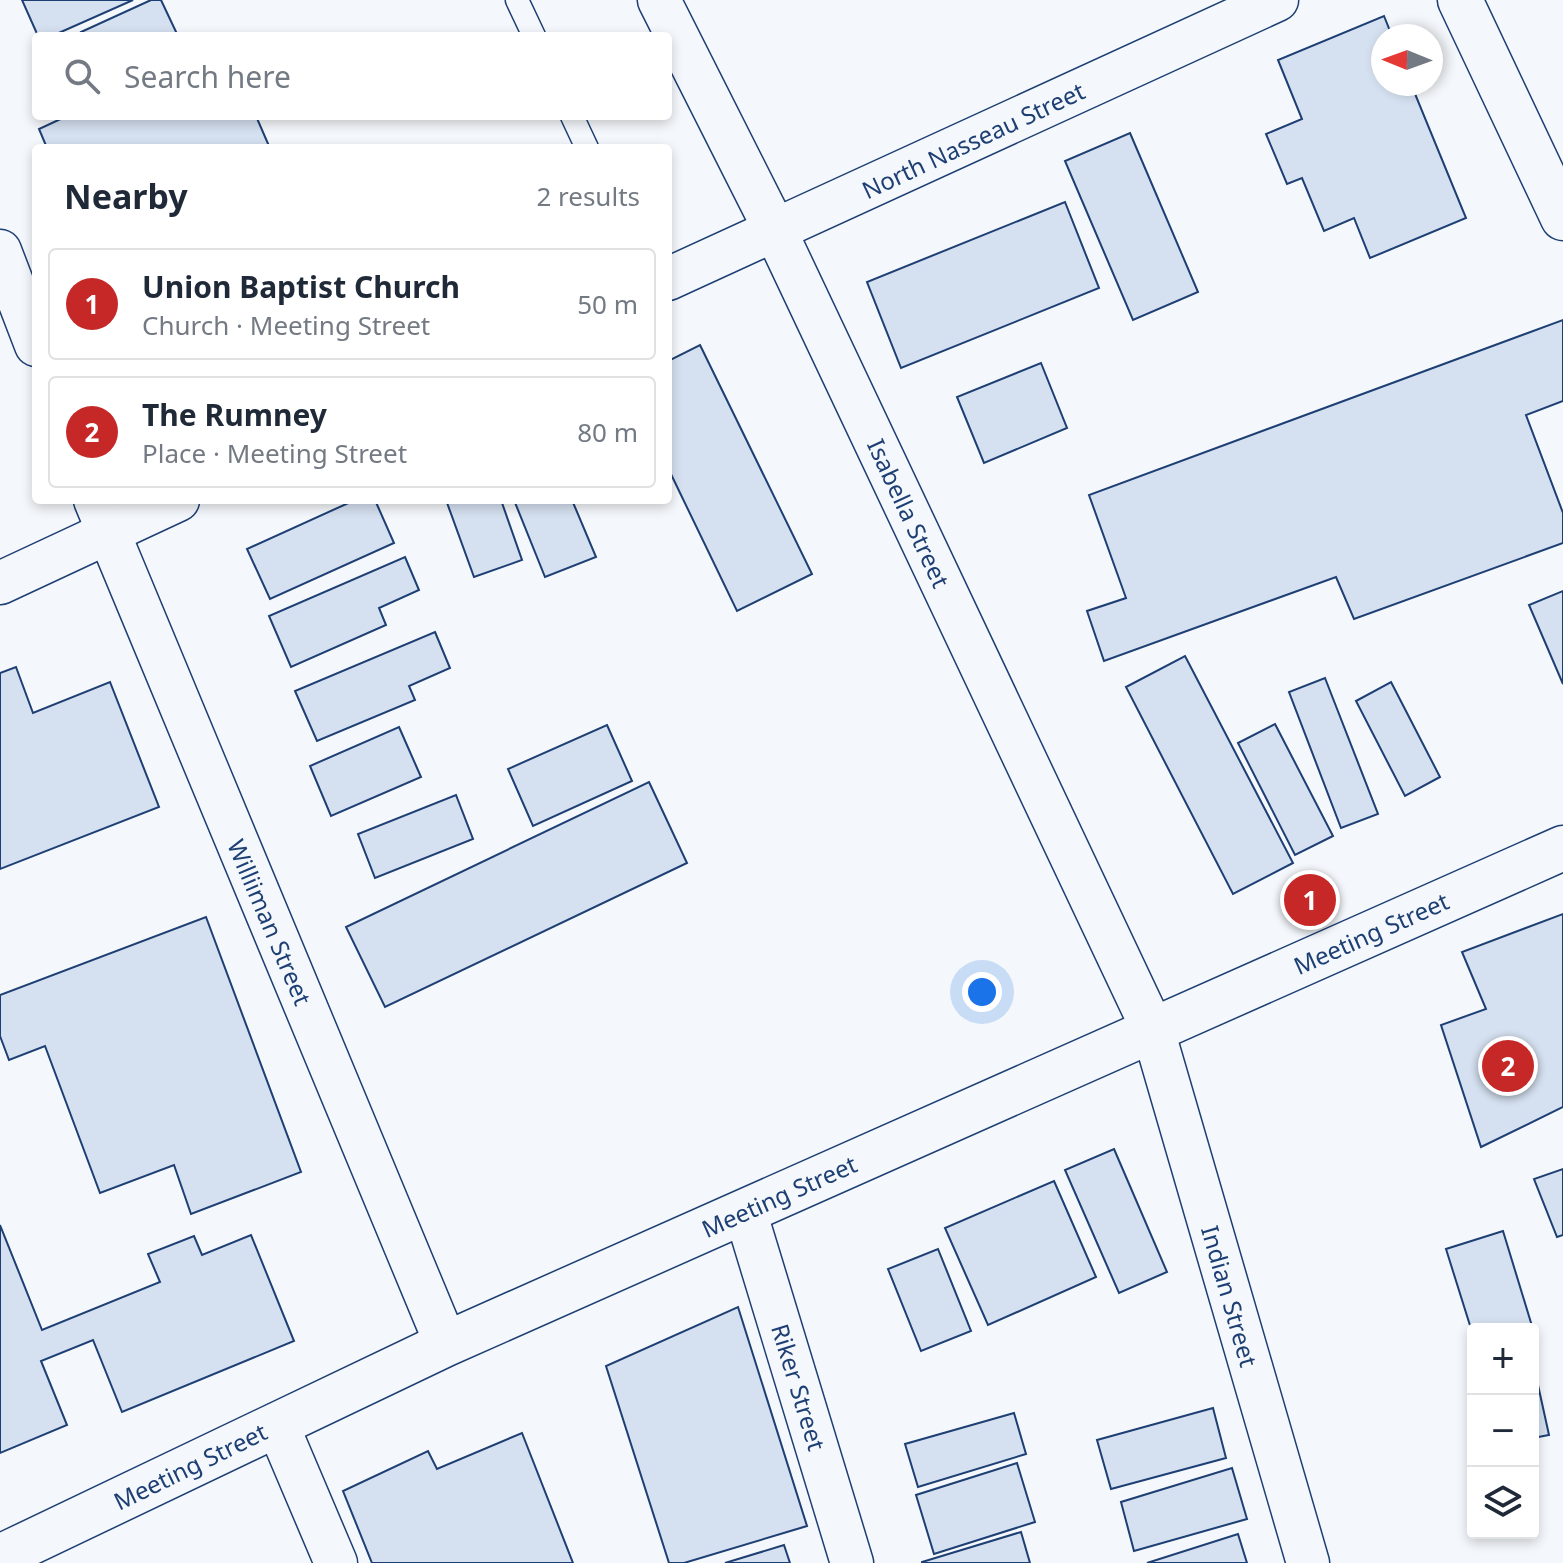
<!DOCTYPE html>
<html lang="en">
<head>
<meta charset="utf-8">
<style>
	:root { --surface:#fff; --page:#f6f6f7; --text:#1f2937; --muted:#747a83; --line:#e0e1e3; --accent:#c62828 }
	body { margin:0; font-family:"Noto Sans",sans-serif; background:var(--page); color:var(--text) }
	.controls { position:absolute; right:24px; bottom:24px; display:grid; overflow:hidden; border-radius:8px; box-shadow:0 4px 12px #0003 }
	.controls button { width:72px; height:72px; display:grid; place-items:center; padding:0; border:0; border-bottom:2px solid var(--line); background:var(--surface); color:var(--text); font:40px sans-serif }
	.compass { position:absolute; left:1371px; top:24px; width:72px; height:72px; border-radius:50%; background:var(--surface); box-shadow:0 4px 12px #0003; rotate:271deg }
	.you { position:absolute; left:982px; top:992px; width:28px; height:28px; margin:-20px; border:6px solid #fff; border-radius:50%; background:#1a73e8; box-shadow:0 0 0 12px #1a73e833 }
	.badge { display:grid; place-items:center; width:52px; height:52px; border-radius:50%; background:var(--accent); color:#fff; font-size:26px; font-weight:700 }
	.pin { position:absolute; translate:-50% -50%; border:4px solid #fff; box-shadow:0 2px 8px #0006 }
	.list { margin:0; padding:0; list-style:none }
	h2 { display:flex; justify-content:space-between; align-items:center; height:104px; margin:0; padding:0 32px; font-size:34px }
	h2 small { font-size:26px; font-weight:400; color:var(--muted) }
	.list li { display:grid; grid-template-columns:52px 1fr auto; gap:24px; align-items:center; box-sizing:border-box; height:112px; margin:0 16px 16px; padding:0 16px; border:2px solid var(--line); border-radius:8px }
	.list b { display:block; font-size:30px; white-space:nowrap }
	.list p { margin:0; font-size:26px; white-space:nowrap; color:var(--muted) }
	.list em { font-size:26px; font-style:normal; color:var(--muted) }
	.icon { flex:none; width:44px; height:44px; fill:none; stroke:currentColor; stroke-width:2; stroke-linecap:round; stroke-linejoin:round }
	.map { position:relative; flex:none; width:1563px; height:1563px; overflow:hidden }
	.search { position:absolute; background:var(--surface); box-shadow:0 4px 12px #0003; left:32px; top:32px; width:640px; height:88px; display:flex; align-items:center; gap:20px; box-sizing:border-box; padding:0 28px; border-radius:8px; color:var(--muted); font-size:30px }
	.panel { position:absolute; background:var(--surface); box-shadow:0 4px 12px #0003; left:32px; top:144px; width:640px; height:360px; border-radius:8px }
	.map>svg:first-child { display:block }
	.building { fill:#d5e0f0; stroke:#1d3f73; stroke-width:2 }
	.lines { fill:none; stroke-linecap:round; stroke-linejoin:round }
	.service-casing { stroke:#1d3f73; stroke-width:25 }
	.minor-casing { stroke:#1d3f73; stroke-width:45 }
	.tertiary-casing { stroke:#1d3f73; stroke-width:47 }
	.primary-casing { stroke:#1d3f73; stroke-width:47 }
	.service { stroke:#f4f7fb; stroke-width:22 }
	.minor { stroke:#f4f7fb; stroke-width:42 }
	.tertiary { stroke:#f4f7fb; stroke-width:44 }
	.primary { stroke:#f4f7fb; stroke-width:44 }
	.labels { text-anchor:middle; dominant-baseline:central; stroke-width:6; stroke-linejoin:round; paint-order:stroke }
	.street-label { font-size:24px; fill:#1d3f73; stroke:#f4f7fb }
</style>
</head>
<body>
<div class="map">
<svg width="1563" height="1563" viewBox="0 0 1563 1563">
	<rect width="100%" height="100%" fill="#f4f7fb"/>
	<g class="building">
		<path d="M 22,0 L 133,0 L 52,36 L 38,36 Z"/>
		<path d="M 151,0 L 161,0 L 178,36 L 83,36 L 81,32 Z"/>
		<path d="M 1384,16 L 1392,36 L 1383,36 L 1383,84 L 1411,84 L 1466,218 L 1370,258 L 1354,218 L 1324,231 L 1302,178 L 1287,184 L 1266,134 L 1302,119 L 1278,60 Z"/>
		<path d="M 67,116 L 256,116 L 269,146 L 264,148 L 47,148 L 39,129 Z"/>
		<path d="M 1130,133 L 1198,292 L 1133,320 L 1065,161 Z"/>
		<path d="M 1065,202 L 1099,288 L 901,368 L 867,282 Z"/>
		<path d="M 1563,320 L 1563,401 L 1526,415 L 1563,513 L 1563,543 L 1354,619 L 1336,577 L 1104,661 L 1087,611 L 1126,598 L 1089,495 Z"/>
		<path d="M 700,345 L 812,574 L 737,611 L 668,468 L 668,361 Z"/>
		<path d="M 1041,363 L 1067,428 L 984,463 L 957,397 Z"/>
		<path d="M 355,500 L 375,500 L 394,543 L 270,599 L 247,549 Z"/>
		<path d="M 446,500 L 501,500 L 522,560 L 474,577 Z"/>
		<path d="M 514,500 L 572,500 L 596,557 L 545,577 Z"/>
		<path d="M 405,557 L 419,590 L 379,608 L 386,625 L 291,667 L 269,616 Z"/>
		<path d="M 1563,591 L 1563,684 L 1529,605 Z"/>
		<path d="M 435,632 L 450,668 L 409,686 L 415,700 L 317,741 L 295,691 Z"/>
		<path d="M 1185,656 L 1293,863 L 1233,894 L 1126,687 Z"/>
		<path d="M 16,667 L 33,713 L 110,682 L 159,807 L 0,869 L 0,673 Z"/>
		<path d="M 1325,678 L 1378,814 L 1341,828 L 1289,692 Z"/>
		<path d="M 1391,682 L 1440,777 L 1405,796 L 1356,701 Z"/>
		<path d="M 1275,724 L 1333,836 L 1295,855 L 1238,743 Z"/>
		<path d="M 607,725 L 632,781 L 533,826 L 508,769 Z"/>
		<path d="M 399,727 L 421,777 L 331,816 L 310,766 Z"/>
		<path d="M 649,782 L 687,863 L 385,1007 L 346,927 Z"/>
		<path d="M 456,795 L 473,839 L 375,878 L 358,834 Z"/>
		<path d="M 1563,914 L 1563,1107 L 1481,1147 L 1441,1025 L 1486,1009 L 1462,952 Z"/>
		<path d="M 206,917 L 301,1172 L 191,1214 L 174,1165 L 100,1193 L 45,1046 L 9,1060 L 0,1036 L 0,995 Z"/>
		<path d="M 1114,1149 L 1167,1272 L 1119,1293 L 1065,1170 Z"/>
		<path d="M 1563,1169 L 1563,1235 L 1557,1237 L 1534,1179 Z"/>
		<path d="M 1054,1181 L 1096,1277 L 988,1325 L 945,1228 Z"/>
		<path d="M 0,1225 L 42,1330 L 160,1282 L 148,1254 L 194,1236 L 202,1255 L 251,1235 L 294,1341 L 122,1412 L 93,1340 L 41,1361 L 67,1425 L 0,1453 Z"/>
		<path d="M 1503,1231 L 1532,1326 L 1522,1329 L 1473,1329 L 1473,1335 L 1446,1249 Z"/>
		<path d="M 938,1249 L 971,1331 L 921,1351 L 888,1269 Z"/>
		<path d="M 738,1307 L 807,1526 L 684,1563 L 669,1563 L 606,1366 Z"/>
		<path d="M 1536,1376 L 1549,1435 L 1533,1438 L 1533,1377 Z"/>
		<path d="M 1213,1408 L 1226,1458 L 1111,1489 L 1097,1440 Z"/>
		<path d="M 1014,1413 L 1026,1454 L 918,1487 L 905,1444 Z"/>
		<path d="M 522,1433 L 573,1563 L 372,1563 L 343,1491 L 428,1451 L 437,1469 Z"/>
		<path d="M 1017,1463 L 1035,1522 L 934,1554 L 916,1495 Z"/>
		<path d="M 1232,1468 L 1247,1519 L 1134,1551 L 1121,1502 Z"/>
		<path d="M 1021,1532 L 1030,1563 L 922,1563 L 922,1562 Z"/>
		<path d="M 1238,1534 L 1247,1563 L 1147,1563 Z"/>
		<path d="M 784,1545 L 790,1563 L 725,1563 Z"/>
	</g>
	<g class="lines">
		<defs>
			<g id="service">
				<path d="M 517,0 L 534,36"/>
				<path d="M 572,116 L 587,148"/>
			</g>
			<g id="minor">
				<path d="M 659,0 L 775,230 L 1153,1030 L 1308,1563"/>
				<path d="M 0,251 L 36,345"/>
				<path d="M 668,279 L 1277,0"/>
				<path d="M 95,500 L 446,1344"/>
				<path d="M 0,583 L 178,500"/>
				<path d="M 745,1211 L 852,1563"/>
				<path d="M 277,1424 L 336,1563"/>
			</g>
			<path id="tertiary" d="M 1460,0 L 1563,218"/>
			<path id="primary" d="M 0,1557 L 446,1344 L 1563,848"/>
		</defs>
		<use href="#service" class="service-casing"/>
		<use href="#minor" class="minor-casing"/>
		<use href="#tertiary" class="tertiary-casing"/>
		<use href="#primary" class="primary-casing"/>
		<use href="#service" class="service"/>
		<use href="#minor" class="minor"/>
		<use href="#tertiary" class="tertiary"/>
		<use href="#primary" class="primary"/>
	</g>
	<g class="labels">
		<g class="street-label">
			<text transform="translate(973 140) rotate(-25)">North Nasseau Street</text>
			<text transform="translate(909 513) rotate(65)">Isabella Street</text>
			<text transform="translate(270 922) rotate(67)">Williiman Street</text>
			<text transform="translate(1371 933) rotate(-24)">Meeting Street</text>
			<text transform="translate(779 1196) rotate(-24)">Meeting Street</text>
			<text transform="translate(1230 1296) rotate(74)">Indian Street</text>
			<text transform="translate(799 1387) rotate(73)">Riker Street</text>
			<text transform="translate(190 1466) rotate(-26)">Meeting Street</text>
		</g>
	</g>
</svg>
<div class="controls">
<button>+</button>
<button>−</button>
<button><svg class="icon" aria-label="layers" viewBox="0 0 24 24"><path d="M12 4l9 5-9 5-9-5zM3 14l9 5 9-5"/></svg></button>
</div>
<svg class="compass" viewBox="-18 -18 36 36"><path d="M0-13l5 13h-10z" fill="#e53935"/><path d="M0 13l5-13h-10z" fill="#747a83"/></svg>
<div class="you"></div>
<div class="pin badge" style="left:1310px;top:900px">1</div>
<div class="pin badge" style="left:1508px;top:1066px">2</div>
<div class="search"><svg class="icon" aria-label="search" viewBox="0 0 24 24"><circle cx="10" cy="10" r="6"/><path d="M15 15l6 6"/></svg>Search here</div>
<section class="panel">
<h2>Nearby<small>2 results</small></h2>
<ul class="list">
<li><span class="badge">1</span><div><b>Union Baptist Church</b><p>Church · Meeting Street</p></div><em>50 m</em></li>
<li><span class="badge">2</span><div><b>The Rumney</b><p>Place · Meeting Street</p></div><em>80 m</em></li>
</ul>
</section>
</div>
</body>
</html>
